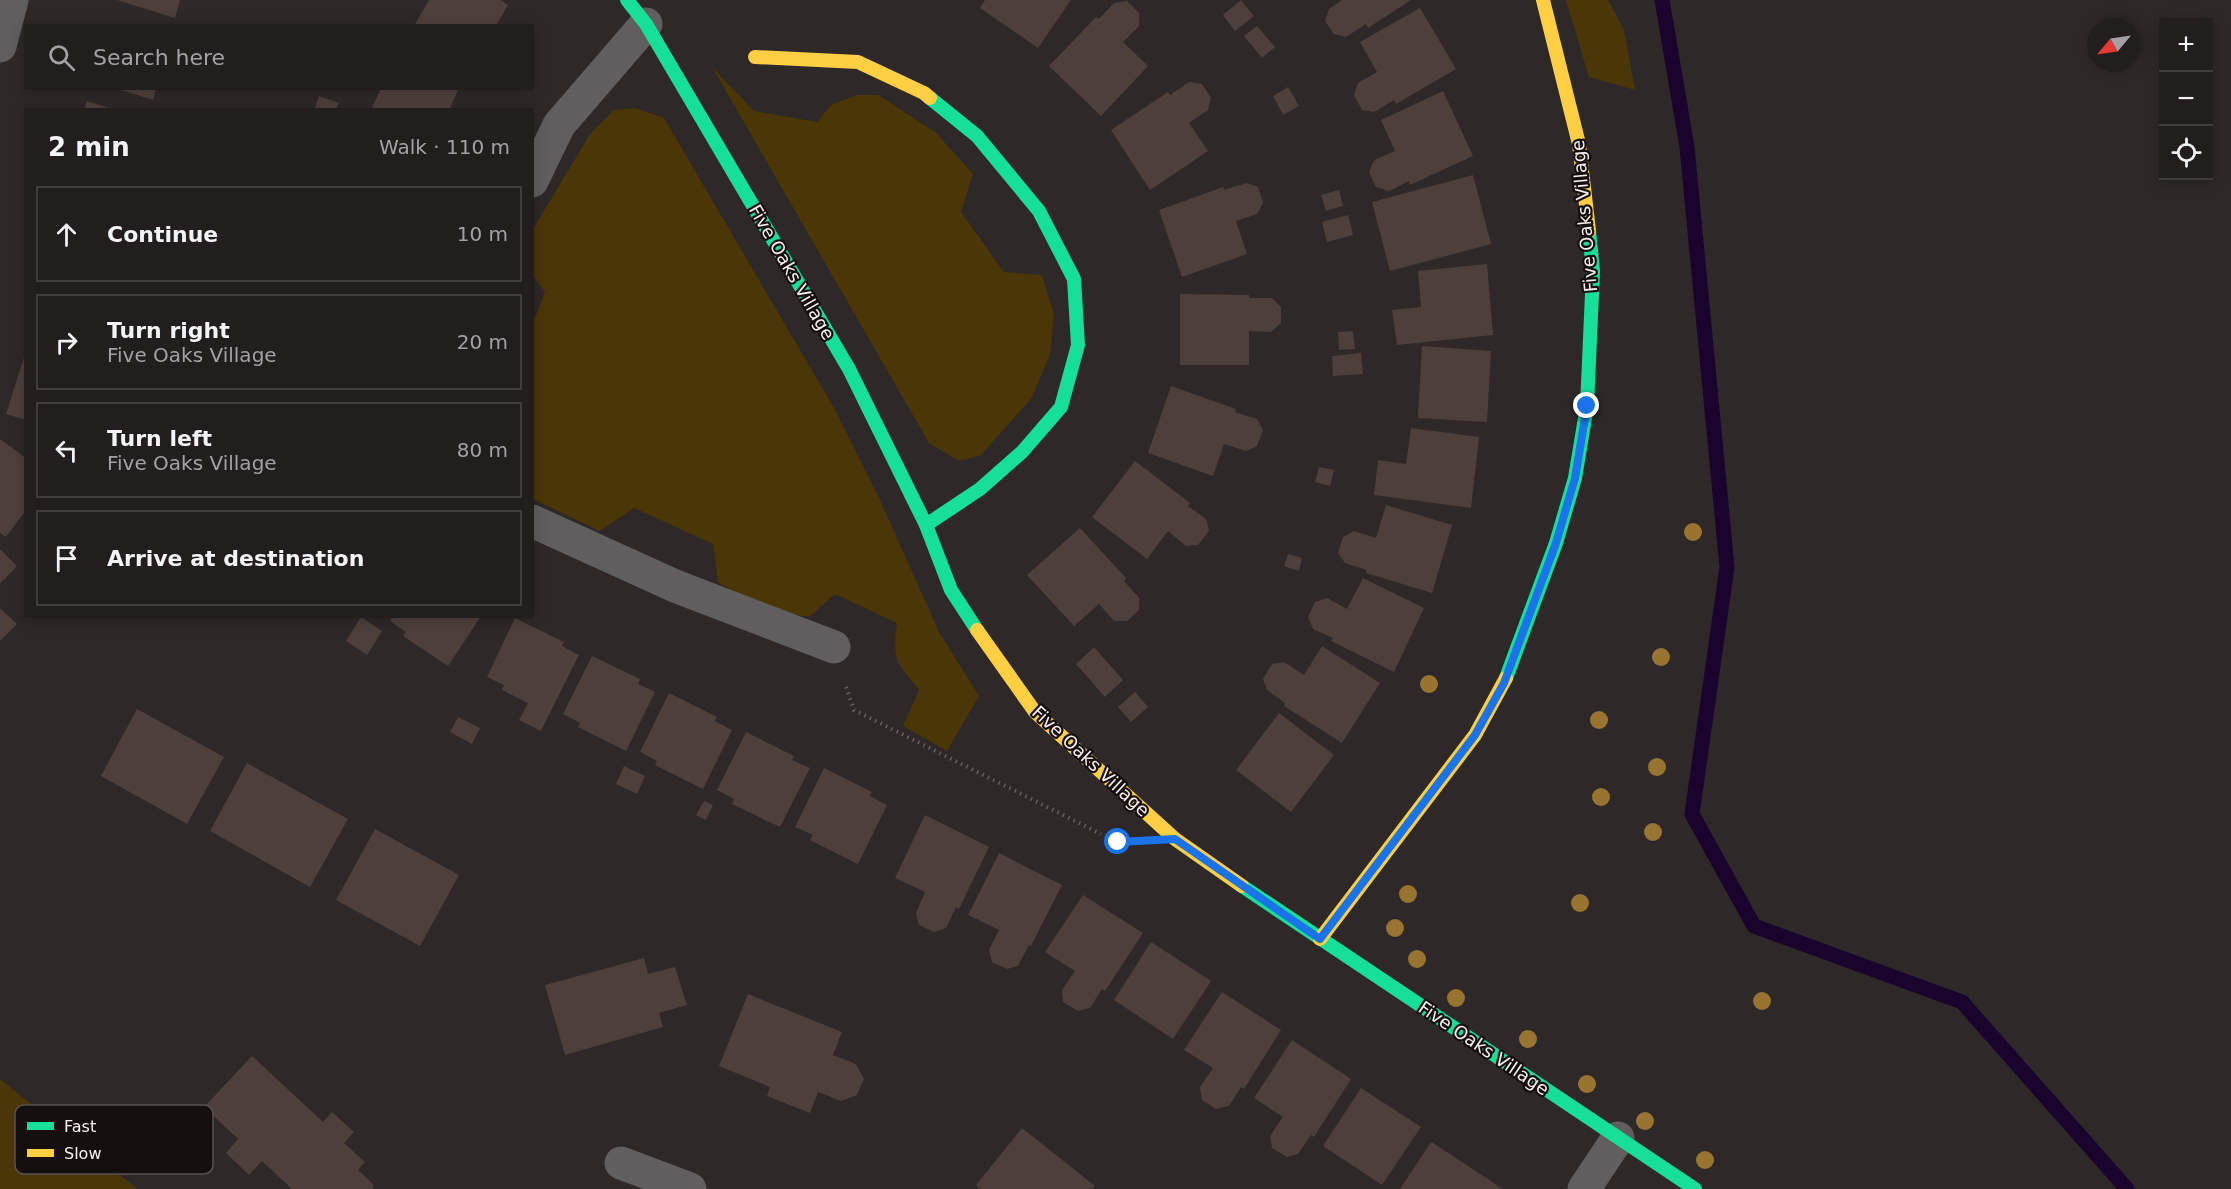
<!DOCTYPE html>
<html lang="en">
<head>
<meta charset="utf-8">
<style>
	:root { --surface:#221e1e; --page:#2e2b2b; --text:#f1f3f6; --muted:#a2a2a4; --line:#3f3c3c }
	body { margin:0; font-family:"DejaVu Sans",sans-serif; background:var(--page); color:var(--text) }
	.controls { position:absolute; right:18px; top:18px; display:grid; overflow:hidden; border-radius:0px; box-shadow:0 3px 15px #0003 }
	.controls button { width:54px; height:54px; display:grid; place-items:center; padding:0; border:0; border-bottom:2px solid var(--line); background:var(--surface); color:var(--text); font:30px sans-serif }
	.compass { position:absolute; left:2087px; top:18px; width:54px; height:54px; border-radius:50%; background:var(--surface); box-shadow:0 3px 15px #0003; rotate:241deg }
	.stop { position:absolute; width:18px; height:18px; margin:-14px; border:4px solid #1a73e8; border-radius:50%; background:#fff }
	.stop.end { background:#1a73e8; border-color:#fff; box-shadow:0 2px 6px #0008 }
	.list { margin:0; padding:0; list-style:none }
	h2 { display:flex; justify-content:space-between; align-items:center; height:78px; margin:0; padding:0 24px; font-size:26px }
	h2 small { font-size:20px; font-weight:400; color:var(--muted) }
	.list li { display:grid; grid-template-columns:39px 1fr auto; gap:18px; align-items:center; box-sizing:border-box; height:96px; margin:0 12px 12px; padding:0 12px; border:2px solid var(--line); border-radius:0px }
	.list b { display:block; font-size:22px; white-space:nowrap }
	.list p { margin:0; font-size:20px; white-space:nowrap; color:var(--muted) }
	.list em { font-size:20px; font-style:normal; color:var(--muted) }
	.icon { flex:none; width:33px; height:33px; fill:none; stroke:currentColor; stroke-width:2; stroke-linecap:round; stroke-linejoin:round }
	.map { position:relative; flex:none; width:2231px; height:1189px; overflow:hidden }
	.search { position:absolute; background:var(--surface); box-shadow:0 3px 15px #0003; left:24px; top:24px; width:510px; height:66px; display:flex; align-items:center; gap:15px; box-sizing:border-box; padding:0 21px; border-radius:0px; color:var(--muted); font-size:22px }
	.panel { position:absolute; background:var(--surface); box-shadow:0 3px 15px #0003; left:24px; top:108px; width:510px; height:510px; border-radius:0px }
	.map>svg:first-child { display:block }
	.green { fill:#4b3607 }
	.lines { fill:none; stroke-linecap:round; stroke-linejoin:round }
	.stream { stroke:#1a042d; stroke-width:15 }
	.building { fill:#4e3f3a }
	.path { stroke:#636060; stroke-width:4; stroke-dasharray:1.5 4.5; stroke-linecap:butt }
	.street { stroke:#605e5e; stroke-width:33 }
	.fast { stroke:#16e098; stroke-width:14 }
	.slow { stroke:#ffcf43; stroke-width:14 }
	.tree { fill:#987430 }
	.route { stroke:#1a73e8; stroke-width:8 }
	.labels { text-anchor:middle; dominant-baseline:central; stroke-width:4.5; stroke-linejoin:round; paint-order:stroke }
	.street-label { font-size:18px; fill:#faf0f0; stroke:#150f0f }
	.key { fill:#150f0f; stroke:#5a5252; stroke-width:1.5 }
	.key-label { font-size:16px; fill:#faf0f0 }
</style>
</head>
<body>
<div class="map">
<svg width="2231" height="1189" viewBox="0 0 2231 1189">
	<rect width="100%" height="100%" fill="#2e2828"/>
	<g class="green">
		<path d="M 1566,0 L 1608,0 L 1624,30 L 1635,90 L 1589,77 Z"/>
		<path d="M 712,67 L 754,111 L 817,122 L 831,105 L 856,95 L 878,95 L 935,132 L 973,174 L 961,212 L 1004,272 L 1042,275 L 1054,314 L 1050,355 L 1031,399 L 981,455 L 959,461 L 929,443 Z"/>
		<path d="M 635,108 L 664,118 L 834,408 L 880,500 L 939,632 L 979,696 L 947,751 L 903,726 L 919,690 C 896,661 892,661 897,623 L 835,594 L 810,616 L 776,615 L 718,582 L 713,544 L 634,508 L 600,531 L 533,499 L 532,326 L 545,292 L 533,276 L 533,229 L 590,134 L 614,110 Z"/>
		<path d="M 0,1079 L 137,1189 L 0,1189 Z"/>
	</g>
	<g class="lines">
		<path class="stream" d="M 1662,0 L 1687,147 L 1727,567 L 1692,814 L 1754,926 L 1962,1002 L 2127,1189"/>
	</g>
	<g class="building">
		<path d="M 117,0 L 180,0 L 175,18 Z"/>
		<path d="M 429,0 L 501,0 L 508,5 L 496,26 L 414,26 Z"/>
		<path d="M 985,0 L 1071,0 L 1038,48 L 980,8 Z"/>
		<path d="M 1241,0 L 1254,16 L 1235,31 L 1223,15 Z"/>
		<path d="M 1342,0 L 1411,0 L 1368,28 L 1366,24 L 1346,37 L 1334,34 L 1325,21 L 1329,9 Z"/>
		<path d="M 1127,1 L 1139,13 L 1139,26 L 1123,42 L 1148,66 L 1101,116 L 1049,66 L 1096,17 L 1099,19 L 1114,3 Z"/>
		<path d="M 1420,8 L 1456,69 L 1396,104 L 1394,100 L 1374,112 L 1362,110 L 1354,95 L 1358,83 L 1377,72 L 1360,42 Z"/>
		<path d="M 1257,26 L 1275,47 L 1262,58 L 1244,36 Z"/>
		<path d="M 1189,82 L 1202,84 L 1211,98 L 1208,110 L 1189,123 L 1208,151 L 1150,190 L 1111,130 L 1168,92 L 1170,95 Z"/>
		<path d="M 1288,87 L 1299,106 L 1283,115 L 1273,96 Z"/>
		<path d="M 115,88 L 156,88 L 153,100 Z"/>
		<path d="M 381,88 L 459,88 L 449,110 L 371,110 Z"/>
		<path d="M 1443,91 L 1473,156 L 1410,185 L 1409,181 L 1389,191 L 1376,187 L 1369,172 L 1374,160 L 1395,151 L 1381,120 Z"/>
		<path d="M 319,96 L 339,103 L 336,110 L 314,110 Z"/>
		<path d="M 87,101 L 112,109 L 112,110 L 84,110 Z"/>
		<path d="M 1473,175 L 1491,244 L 1390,271 L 1372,202 Z"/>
		<path d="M 1246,183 L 1258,187 L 1263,203 L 1257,214 L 1236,221 L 1247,254 L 1182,277 L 1159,210 L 1223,187 L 1224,190 Z"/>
		<path d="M 1339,190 L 1343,206 L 1326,211 L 1321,195 Z"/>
		<path d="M 1348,215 L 1353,235 L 1327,242 L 1322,222 Z"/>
		<path d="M 1487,264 L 1493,335 L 1397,345 L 1392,310 L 1421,307 L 1418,271 Z"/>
		<path d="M 1180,294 L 1249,295 L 1249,298 L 1272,298 L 1281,307 L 1281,323 L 1271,332 L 1249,331 L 1249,365 L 1180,365 Z"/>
		<path d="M 1353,331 L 1355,349 L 1339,350 L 1338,332 Z"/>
		<path d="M 1422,346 L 1491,351 L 1487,422 L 1418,418 Z"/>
		<path d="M 1361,353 L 1363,374 L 1333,376 L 1332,356 Z"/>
		<path d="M 25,354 L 26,354 L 26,420 L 6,414 Z"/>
		<path d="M 1171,386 L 1236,409 L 1235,412 L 1257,419 L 1263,430 L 1257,446 L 1246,451 L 1224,444 L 1213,476 L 1148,453 Z"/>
		<path d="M 1411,428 L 1479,437 L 1471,508 L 1374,495 L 1378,460 L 1406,464 Z"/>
		<path d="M 0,439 L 26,458 L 26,510 L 6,537 L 0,533 Z"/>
		<path d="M 1135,461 L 1190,503 L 1188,506 L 1206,519 L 1209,531 L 1198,545 L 1186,546 L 1168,531 L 1147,559 L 1092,517 Z"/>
		<path d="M 1319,467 L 1334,470 L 1330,486 L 1315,482 Z"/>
		<path d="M 1386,505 L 1452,525 L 1432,593 L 1366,573 L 1367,570 L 1345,563 L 1338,553 L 1343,537 L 1354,531 L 1376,538 Z"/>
		<path d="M 1080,528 L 1126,578 L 1124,581 L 1139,598 L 1139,610 L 1127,621 L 1114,621 L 1099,604 L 1074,626 L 1027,575 Z"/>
		<path d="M 0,549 L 17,566 L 0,584 Z"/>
		<path d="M 1288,554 L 1302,558 L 1299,571 L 1284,566 Z"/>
		<path d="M 1363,578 L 1424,608 L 1394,672 L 1331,641 L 1333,638 L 1313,629 L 1308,617 L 1315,602 L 1327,598 L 1347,609 Z"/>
		<path d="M 0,608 L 17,624 L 0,641 Z"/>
		<path d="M 393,616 L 481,616 L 448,666 L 403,636 L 406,632 L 390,621 Z"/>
		<path d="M 361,617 L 382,631 L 367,655 L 346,641 Z"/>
		<path d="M 515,618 L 564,642 L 562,646 L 579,655 L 541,731 L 519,720 L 528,703 L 502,690 L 504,685 L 487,677 Z"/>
		<path d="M 1322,646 L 1380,683 L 1342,743 L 1284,706 L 1285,703 L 1267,690 L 1263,679 L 1272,664 L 1284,662 L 1304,675 Z"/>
		<path d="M 1094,647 L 1123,680 L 1105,697 L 1076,664 Z"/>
		<path d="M 592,656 L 640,679 L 638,684 L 655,692 L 626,751 L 578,727 L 580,723 L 563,714 Z"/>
		<path d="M 1135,692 L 1148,707 L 1131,722 L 1118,707 Z"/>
		<path d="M 669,693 L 717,717 L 715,721 L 732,730 L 703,789 L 655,765 L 657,761 L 640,752 Z"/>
		<path d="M 137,709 L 224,757 L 187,824 L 101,776 Z"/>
		<path d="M 1279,713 L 1334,755 L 1291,812 L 1236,770 Z"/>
		<path d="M 458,717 L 480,728 L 472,744 L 450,732 Z"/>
		<path d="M 746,732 L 794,756 L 792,760 L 810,768 L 780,827 L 732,804 L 734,799 L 717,790 Z"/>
		<path d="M 247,763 L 348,819 L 310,887 L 210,831 Z"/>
		<path d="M 624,766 L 645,776 L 637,794 L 616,784 Z"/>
		<path d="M 824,768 L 872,792 L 870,796 L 887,805 L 858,864 L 810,840 L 813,835 L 795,827 Z"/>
		<path d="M 704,801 L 713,805 L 706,820 L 696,815 Z"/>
		<path d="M 925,815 L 989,847 L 959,909 L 956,907 L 946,928 L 934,932 L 919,925 L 916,913 L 925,892 L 895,878 Z"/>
		<path d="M 375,829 L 459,875 L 420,946 L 336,900 Z"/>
		<path d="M 999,853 L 1062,885 L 1031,946 L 1029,945 L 1018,966 L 1007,969 L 992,962 L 989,950 L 999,930 L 968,915 Z"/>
		<path d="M 1083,895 L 1143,933 L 1105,991 L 1102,989 L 1090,1008 L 1078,1011 L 1063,1002 L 1062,990 L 1075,971 L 1045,952 Z"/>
		<path d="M 1151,942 L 1211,981 L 1173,1039 L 1114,1000 Z"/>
		<path d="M 644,958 L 648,974 L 675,967 L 687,1005 L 659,1013 L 663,1027 L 565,1055 L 545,985 Z"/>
		<path d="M 1222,992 L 1281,1030 L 1244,1089 L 1241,1087 L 1229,1106 L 1216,1109 L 1202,1100 L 1200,1087 L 1213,1068 L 1184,1050 Z"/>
		<path d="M 748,994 L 842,1032 L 833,1055 L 856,1064 L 864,1079 L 857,1095 L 841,1101 L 818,1092 L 810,1113 L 767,1096 L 770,1087 L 719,1066 Z"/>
		<path d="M 1292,1040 L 1351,1079 L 1314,1137 L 1311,1135 L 1298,1154 L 1287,1157 L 1272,1148 L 1270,1136 L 1283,1117 L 1254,1098 Z"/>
		<path d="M 252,1056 L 323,1122 L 332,1112 L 354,1132 L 344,1143 L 365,1162 L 358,1170 L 373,1184 L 373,1189 L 292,1189 L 262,1161 L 249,1175 L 226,1153 L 238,1139 L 204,1107 Z"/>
		<path d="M 1361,1088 L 1421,1127 L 1382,1185 L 1323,1146 Z"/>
		<path d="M 1022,1128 L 1095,1186 L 1092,1189 L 980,1189 L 976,1185 Z"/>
		<path d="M 1431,1142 L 1436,1145 L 1503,1189 L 1400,1189 Z"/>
	</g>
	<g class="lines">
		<path class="path" d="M 846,687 L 854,710 L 1101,834"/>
		<g class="street">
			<path d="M 0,46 L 12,0"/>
			<path d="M 532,181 L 559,125 L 646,24"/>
			<path d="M 532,521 L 675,586 L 834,647"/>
			<path d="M 621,1163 L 690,1189"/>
			<path d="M 1584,1189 L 1618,1138"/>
		</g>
		<g class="fast">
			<path d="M 627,0 L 646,24 L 849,369 L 926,525 L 951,590 L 977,630"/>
			<path d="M 926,525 L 980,489 L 1022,452 L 1061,407 L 1078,345 L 1074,279 L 1039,211 L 977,136 L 930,98"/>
			<path d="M 1506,678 L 1556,543 L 1575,478 L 1587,406 L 1593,271 L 1589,231"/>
			<path d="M 1242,886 L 1695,1189"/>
		</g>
		<g class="slow">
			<path d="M 1543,0 L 1579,144 L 1589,231"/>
			<path d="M 755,57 L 858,62 L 924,93 L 930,98"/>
			<path d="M 977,630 L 1035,712 L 1175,839 L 1242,886"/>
			<path d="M 1320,939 L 1475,735 L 1506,678"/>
		</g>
	</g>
	<g class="tree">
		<circle cx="1693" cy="532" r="9"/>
		<circle cx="1661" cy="657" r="9"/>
		<circle cx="1429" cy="684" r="9"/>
		<circle cx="1599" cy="720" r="9"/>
		<circle cx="1657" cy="767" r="9"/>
		<circle cx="1601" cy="797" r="9"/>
		<circle cx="1653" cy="832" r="9"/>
		<circle cx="1408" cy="894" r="9"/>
		<circle cx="1580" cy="903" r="9"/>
		<circle cx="1395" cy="928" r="9"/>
		<circle cx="1417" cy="959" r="9"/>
		<circle cx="1456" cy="998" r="9"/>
		<circle cx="1762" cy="1001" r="9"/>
		<circle cx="1528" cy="1039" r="9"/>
		<circle cx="1587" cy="1084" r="9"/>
		<circle cx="1645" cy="1121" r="9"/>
		<circle cx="1705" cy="1160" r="9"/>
	</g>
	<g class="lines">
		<path class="route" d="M 1118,842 L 1175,839 L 1320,939 L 1475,735 L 1504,683 L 1556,543 L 1575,478 L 1587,406"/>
	</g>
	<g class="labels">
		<g class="street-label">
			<text transform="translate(1584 216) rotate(-95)">Five Oaks Village</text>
			<text transform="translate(792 272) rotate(60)">Five Oaks Village</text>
			<text transform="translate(1091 761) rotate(43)">Five Oaks Village</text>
			<text transform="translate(1484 1048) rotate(34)">Five Oaks Village</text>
		</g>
	</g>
	<rect x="15" y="1105" width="198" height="69" rx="9" class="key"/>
	<rect x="27" y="1122" width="27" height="8" fill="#16e098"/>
	<rect x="27" y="1149" width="27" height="8" fill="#ffcf43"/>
	<g class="key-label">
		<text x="64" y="1132">Fast</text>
		<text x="64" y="1159">Slow</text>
	</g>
</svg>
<div class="controls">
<button>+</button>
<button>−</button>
<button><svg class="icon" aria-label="locate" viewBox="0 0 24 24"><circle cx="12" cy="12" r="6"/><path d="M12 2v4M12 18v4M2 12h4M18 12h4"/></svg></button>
</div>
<svg class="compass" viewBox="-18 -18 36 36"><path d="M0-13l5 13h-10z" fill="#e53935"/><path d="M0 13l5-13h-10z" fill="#a2a2a4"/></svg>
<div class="stop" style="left:1118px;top:842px"></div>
<div class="stop end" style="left:1587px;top:406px"></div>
<div class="search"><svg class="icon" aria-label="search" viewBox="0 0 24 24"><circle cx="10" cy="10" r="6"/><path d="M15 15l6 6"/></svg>Search here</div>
<section class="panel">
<h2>2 min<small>Walk · 110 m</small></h2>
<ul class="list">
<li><svg class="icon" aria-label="ahead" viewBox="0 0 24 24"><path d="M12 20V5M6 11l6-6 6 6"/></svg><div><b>Continue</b></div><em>10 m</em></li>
<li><svg class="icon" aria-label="right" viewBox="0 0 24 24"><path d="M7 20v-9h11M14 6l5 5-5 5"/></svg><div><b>Turn right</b><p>Five Oaks Village</p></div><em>20 m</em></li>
<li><svg class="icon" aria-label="left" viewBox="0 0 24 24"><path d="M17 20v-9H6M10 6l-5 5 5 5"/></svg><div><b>Turn left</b><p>Five Oaks Village</p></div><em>80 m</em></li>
<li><svg class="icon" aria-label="arrive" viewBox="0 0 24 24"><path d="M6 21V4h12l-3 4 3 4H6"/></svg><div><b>Arrive at destination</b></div></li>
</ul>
</section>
</div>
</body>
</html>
